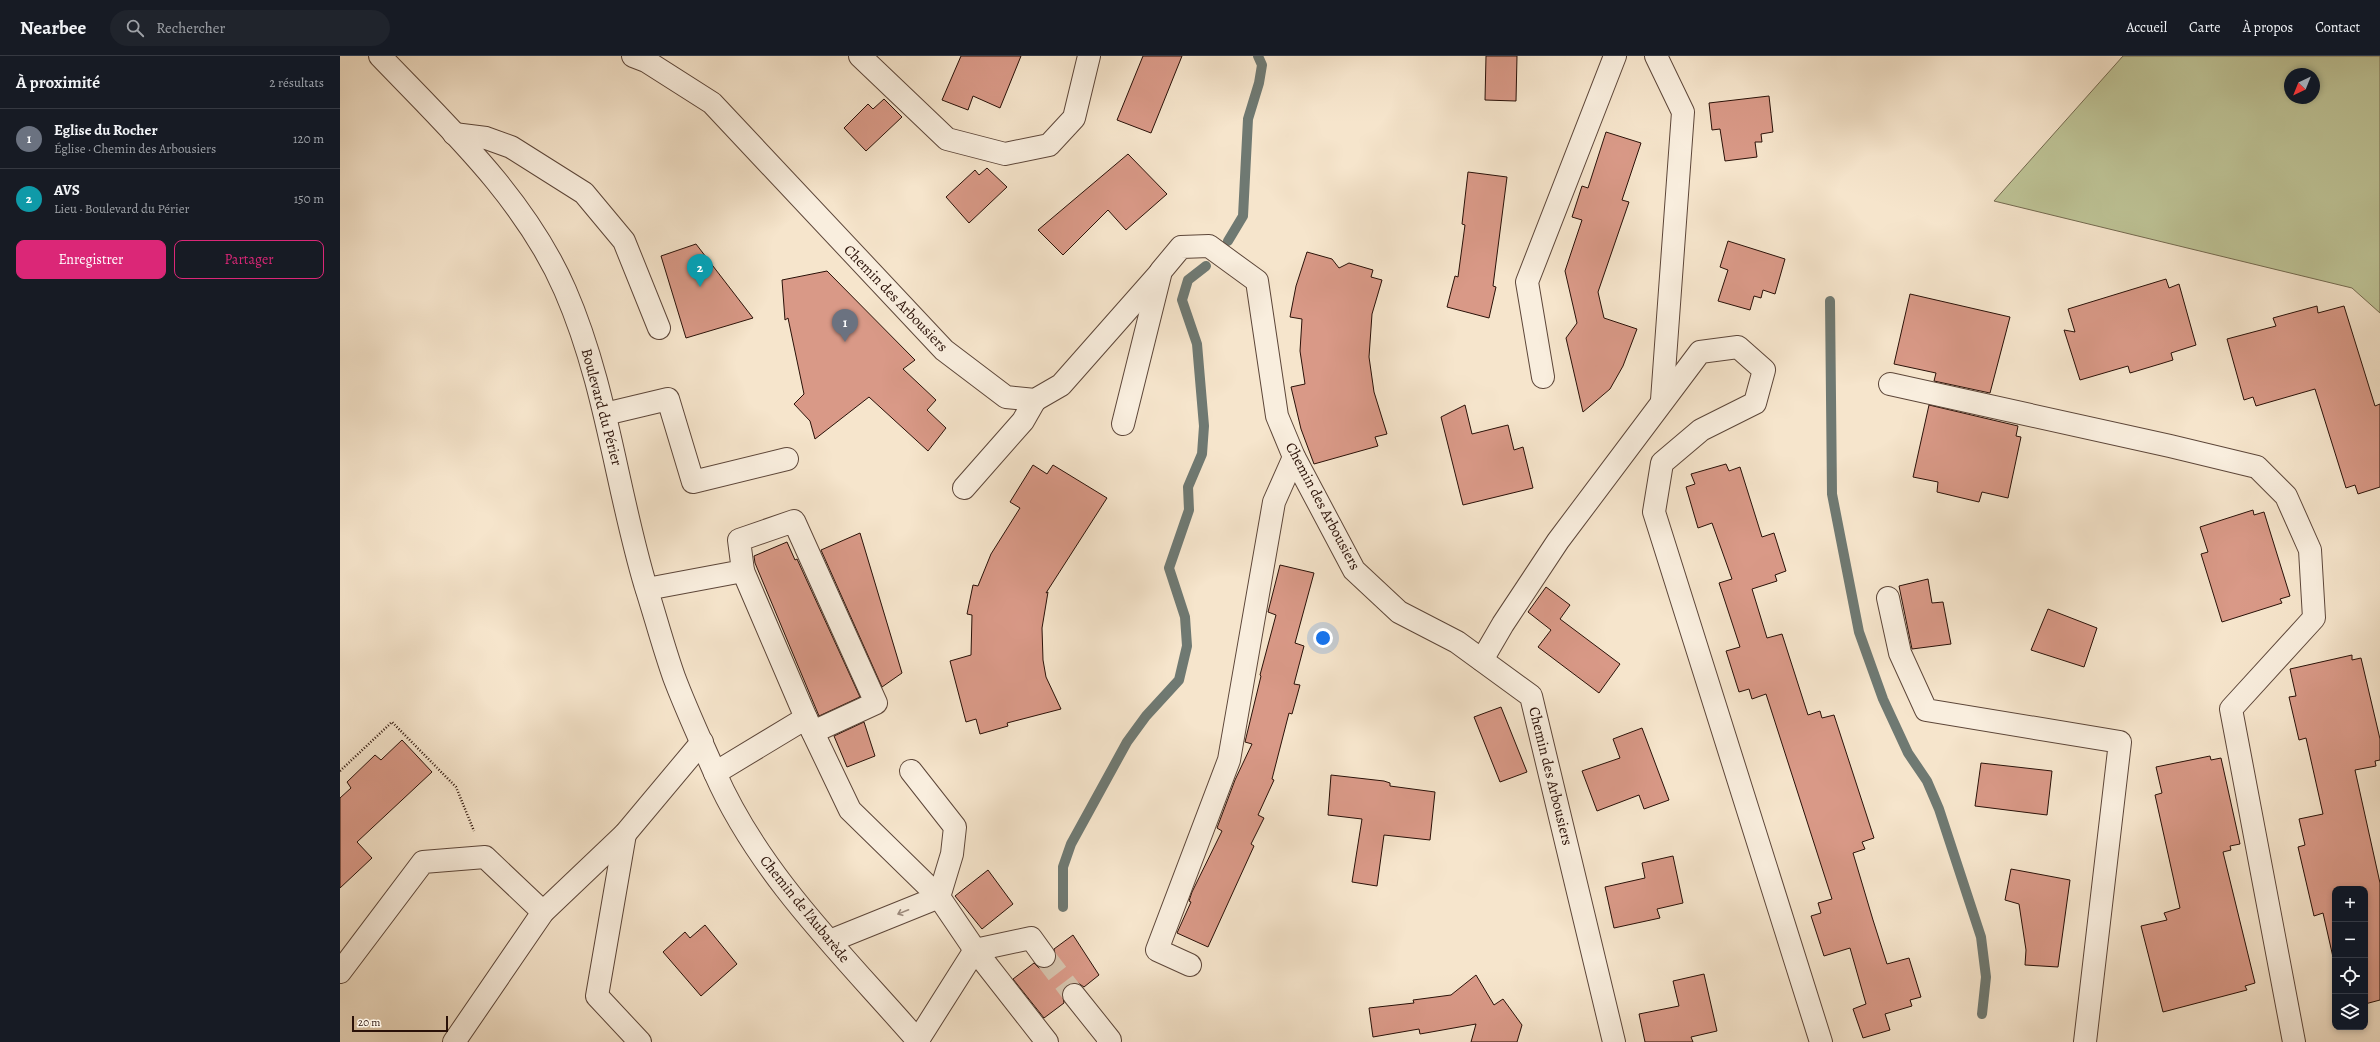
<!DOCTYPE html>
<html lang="fr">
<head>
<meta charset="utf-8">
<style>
	:root { --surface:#171b24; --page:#20242c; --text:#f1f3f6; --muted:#9ea1a6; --line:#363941; --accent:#db2777 }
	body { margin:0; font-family:Alegreya,serif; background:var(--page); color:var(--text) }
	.controls { position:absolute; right:12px; bottom:12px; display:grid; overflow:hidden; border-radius:8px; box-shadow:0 2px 6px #0003 }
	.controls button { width:36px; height:36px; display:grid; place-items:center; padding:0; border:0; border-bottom:1px solid var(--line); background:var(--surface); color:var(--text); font:20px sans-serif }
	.compass { position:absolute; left:1944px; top:12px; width:36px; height:36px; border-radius:50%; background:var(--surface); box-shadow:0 2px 6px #0003; rotate:223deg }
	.scale { position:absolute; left:12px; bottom:10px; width:96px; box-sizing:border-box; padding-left:4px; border:2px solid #2a1108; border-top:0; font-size:11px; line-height:14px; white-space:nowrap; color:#2a1108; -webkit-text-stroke:3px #f9eede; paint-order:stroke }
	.you { position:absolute; left:983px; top:582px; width:14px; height:14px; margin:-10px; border:3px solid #fff; border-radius:50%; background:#1a73e8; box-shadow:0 0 0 6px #1a73e833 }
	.badge { display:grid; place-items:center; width:26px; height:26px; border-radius:50%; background:var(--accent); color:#fff; font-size:13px; font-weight:700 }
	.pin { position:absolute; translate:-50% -33px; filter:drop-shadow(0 1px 2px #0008) }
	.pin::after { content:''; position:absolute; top:21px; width:14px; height:12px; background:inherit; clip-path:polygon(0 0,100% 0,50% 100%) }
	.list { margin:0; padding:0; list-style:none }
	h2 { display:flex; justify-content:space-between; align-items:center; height:52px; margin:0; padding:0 16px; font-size:17px }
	h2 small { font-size:13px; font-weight:400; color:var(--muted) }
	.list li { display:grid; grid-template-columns:26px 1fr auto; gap:12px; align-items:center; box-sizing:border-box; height:60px; padding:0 16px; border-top:1px solid var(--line) }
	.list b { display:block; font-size:15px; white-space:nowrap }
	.list p { margin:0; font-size:13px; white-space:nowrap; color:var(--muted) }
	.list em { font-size:13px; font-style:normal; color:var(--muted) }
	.actions { display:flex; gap:8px; padding:12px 16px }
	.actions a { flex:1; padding:9px 0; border:1px solid var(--accent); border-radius:8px; text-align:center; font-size:14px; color:var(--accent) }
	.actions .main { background:var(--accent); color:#fff }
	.icon { flex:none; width:22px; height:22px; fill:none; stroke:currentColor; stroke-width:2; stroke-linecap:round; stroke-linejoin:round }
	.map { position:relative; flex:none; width:2040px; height:986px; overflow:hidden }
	header { display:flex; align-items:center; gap:24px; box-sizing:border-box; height:56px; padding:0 20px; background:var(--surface); border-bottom:1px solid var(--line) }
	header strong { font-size:19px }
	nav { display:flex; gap:22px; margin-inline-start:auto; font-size:14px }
	.search { width:280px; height:36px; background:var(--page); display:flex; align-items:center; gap:10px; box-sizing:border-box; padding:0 14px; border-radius:22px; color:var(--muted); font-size:15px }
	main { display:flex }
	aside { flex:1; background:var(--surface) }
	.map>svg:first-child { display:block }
	.green { fill:#bec497; stroke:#746a50; fill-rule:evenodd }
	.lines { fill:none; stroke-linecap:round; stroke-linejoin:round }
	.stream { stroke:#6f7972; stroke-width:10 }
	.building { fill:#d99987; stroke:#2a1108 }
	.minor-tunnel { stroke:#d7c5af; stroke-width:22; stroke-dasharray:22 11; stroke-linecap:butt }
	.minor-casing { stroke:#5d4639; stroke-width:24 }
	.path { stroke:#2a1108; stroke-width:2.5; stroke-dasharray:1 2; stroke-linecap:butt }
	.minor { stroke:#f9eede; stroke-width:22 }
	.oneway { stroke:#9c8b7e }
	.labels { text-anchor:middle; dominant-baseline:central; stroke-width:4; stroke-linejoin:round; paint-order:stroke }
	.street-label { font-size:15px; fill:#2a1108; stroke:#f9eede }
</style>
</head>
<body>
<header>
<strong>Nearbee</strong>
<div class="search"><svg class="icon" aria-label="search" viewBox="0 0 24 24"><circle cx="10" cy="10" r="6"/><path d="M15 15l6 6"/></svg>Rechercher</div>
<nav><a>Accueil</a><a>Carte</a><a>À propos</a><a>Contact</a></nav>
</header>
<main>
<aside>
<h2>À proximité<small>2 résultats</small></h2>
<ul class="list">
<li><span class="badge" style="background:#6b7280">1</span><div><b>Eglise du Rocher</b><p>Église · Chemin des Arbousiers</p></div><em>120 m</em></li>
<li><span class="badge" style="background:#0f9aa8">2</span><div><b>AVS</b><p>Lieu · Boulevard du Périer</p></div><em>150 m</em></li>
</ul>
<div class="actions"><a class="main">Enregistrer</a><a>Partager</a></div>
</aside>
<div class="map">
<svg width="2040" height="986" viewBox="0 0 2040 986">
	<rect width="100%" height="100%" fill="#f6e5cc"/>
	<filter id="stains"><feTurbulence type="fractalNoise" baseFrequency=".005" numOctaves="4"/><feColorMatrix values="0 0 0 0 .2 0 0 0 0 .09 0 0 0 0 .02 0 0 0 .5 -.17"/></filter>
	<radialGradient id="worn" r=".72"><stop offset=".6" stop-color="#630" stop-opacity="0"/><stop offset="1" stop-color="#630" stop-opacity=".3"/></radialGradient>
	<path class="green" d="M 1783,0 L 2040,0 L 2040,257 L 2012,232 L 1654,145 ZM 1950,18 L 1974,18 L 1974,42 L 1950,42 Z"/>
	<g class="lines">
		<g class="stream">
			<path d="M 888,185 L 903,160 L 908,63 L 919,27 L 922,9 L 918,0"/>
			<path d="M 1490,245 L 1492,438 L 1519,576 L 1543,643 L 1568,697 L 1587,725 L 1599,753 L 1641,881 L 1646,921 L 1642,958"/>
			<path d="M 723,851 L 723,811 L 731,788 L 787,686 L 806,660 L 839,624 L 847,590 L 845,561 L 829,512 L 849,454 L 848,431 L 862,398 L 864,370 L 857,288 L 842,244 L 848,224 L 866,210"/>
		</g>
	</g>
	<g class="building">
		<path d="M 621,0 L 681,0 L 660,52 L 633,40 L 628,54 L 602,44 Z"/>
		<path d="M 803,0 L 842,0 L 811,77 L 777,64 Z"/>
		<path d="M 1146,0 L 1177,0 L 1176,45 L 1145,44 Z"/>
		<path d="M 1429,40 L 1433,76 L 1421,78 L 1422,86 L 1415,86 L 1417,101 L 1385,105 L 1380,73 L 1372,74 L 1369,47 Z"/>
		<path d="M 544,43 L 562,61 L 526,95 L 504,72 L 528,48 L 533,53 Z"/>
		<path d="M 1266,76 L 1301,87 L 1282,144 L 1289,146 L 1258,236 L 1264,262 L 1297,273 L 1283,310 L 1270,333 L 1243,356 L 1226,282 L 1237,267 L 1225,215 L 1242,164 L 1232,161 L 1242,130 L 1248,132 Z"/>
		<path d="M 788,98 L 827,138 L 786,174 L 768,154 L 723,199 L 698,174 Z"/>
		<path d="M 647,112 L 667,131 L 629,167 L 606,141 L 635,114 L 639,119 Z"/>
		<path d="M 1128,116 L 1167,121 L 1153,230 L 1156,231 L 1149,262 L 1107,251 L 1115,220 L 1118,221 L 1125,169 L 1122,168 Z"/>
		<path d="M 1388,185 L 1445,203 L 1435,238 L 1423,234 L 1421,242 L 1414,240 L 1410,254 L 1378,245 L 1388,214 L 1380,211 Z"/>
		<path d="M 356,188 L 413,262 L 346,282 L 321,200 Z"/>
		<path d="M 967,196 L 992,203 L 999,212 L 1009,207 L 1033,214 L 1031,221 L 1042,224 L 1032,258 L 1029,301 L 1034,336 L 1047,378 L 1035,381 L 1038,390 L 974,408 L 961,373 L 951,331 L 965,328 L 960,295 L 962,263 L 950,261 L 956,230 Z"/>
		<path d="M 487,215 L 575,304 L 563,313 L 596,344 L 587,354 L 606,372 L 588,395 L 529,341 L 475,383 L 470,365 L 454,348 L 464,338 L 448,262 L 445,264 L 442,224 Z"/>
		<path d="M 1826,223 L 1829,232 L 1839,228 L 1856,289 L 1831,297 L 1833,304 L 1820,308 L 1790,317 L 1788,310 L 1740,324 L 1724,274 L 1735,276 L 1728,253 Z"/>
		<path d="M 1570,238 L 1670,261 L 1650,337 L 1594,325 L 1596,317 L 1554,308 Z"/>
		<path d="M 1977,250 L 1978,257 L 2004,250 L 2035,350 L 2040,348 L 2040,431 L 2018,438 L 2015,429 L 2006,432 L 1975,333 L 1916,350 L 1913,341 L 1904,344 L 1887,283 L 1936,270 L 1933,262 Z"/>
		<path d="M 1125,349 L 1132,378 L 1168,369 L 1174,394 L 1183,391 L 1193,432 L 1123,449 L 1101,361 Z"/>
		<path d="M 1589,349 L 1678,370 L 1676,380 L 1681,381 L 1668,442 L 1642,436 L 1639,446 L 1597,436 L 1598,426 L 1573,421 Z"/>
		<path d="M 1386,408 L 1389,415 L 1400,411 L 1422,481 L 1434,477 L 1446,515 L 1435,519 L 1437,525 L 1412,533 L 1427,582 L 1442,578 L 1468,659 L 1480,655 L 1482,662 L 1494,659 L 1534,782 L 1522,786 L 1525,793 L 1513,797 L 1533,864 L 1547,908 L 1569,902 L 1581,941 L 1570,944 L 1572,950 L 1545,958 L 1550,974 L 1523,982 L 1513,953 L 1526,948 L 1510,892 L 1484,900 L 1471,860 L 1481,857 L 1478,847 L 1492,843 L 1426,638 L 1412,643 L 1409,633 L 1399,636 L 1386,595 L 1400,591 L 1379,527 L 1392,523 L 1372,467 L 1358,472 L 1346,431 L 1355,428 L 1351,418 Z"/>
		<path d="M 693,409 L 707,418 L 713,409 L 767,442 L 706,537 L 708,536 L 702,572 L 703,604 L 706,621 L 721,653 L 667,667 L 668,670 L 640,678 L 636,663 L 626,666 L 610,605 L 631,599 L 632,559 L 627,558 L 633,529 L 638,530 L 651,498 L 680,452 L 670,446 Z"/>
		<path d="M 1913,454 L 1914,459 L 1924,456 L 1950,540 L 1940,543 L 1942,547 L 1882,566 L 1861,498 L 1868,496 L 1860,471 Z"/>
		<path d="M 520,477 L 562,617 L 542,631 L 481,494 Z"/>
		<path d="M 447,486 L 455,504 L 457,503 L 520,641 L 479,660 L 415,507 L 414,500 Z"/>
		<path d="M 940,509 L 974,517 L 955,587 L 964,590 L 954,628 L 960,629 L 952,658 L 949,657 L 932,723 L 934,724 L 918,759 L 924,762 L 911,788 L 914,790 L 868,891 L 837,877 L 851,846 L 849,845 L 852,836 L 882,775 L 877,772 L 895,724 L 912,688 L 905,686 L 921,620 L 920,619 L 936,559 L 928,556 Z"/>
		<path d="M 1588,523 L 1592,547 L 1603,546 L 1611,588 L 1572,593 L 1559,530 Z"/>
		<path d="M 1206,531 L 1230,549 L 1220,563 L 1280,608 L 1259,637 L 1198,591 L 1211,574 L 1188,556 Z"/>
		<path d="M 1708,553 L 1757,572 L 1744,611 L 1691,594 Z"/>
		<path d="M 2012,599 L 2012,604 L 2021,602 L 2040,683 L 2040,704 L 2035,705 L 2036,710 L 2015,714 L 2040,827 L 2040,944 L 2025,948 L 2025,833 L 1995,833 L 1995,910 L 1983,857 L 1974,860 L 1958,791 L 1965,789 L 1959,763 L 1983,758 L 1966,682 L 1959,684 L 1949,641 L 1956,640 L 1950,613 Z"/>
		<path d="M 1161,651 L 1187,716 L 1160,726 L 1134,661 Z"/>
		<path d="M 524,666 L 535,700 L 507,711 L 494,680 Z"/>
		<path d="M 1302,672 L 1329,744 L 1304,753 L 1299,739 L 1257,755 L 1242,715 L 1280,702 L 1273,683 Z"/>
		<path d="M 62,684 L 92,716 L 17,786 L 32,802 L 0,832 L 0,742 L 11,732 L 7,726 L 35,699 L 41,704 Z"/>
		<path d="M 1870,700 L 1871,704 L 1881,702 L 1900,788 L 1890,790 L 1891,794 L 1883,796 L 1915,927 L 1905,930 L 1907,934 L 1823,956 L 1801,870 L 1827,864 L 1824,857 L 1840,852 L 1815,739 L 1822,737 L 1816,711 Z"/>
		<path d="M 1641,707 L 1712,715 L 1707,759 L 1635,750 Z"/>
		<path d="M 991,719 L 1044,725 L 1050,727 L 1050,730 L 1095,736 L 1090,784 L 1044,779 L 1037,830 L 1012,826 L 1022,763 L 988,759 Z"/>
		<path d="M 1333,800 L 1343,847 L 1317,853 L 1320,862 L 1274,872 L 1265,831 L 1305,822 L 1302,807 Z"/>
		<path d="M 1671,813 L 1730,824 L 1718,911 L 1685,909 L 1686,894 L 1679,848 L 1665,844 Z"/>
		<path d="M 648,814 L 673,848 L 642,873 L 615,840 Z"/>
		<path d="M 365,869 L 397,908 L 361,940 L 323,896 L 345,876 L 350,882 Z"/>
		<path d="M 733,879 L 759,919 L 744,931 L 738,927 L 727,929 L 722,935 L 724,947 L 704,962 L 673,923 L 694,907 L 699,912 L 711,910 L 716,905 L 714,893 Z"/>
		<path d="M 1364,918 L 1377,975 L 1351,981 L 1353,986 L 1305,986 L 1299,958 L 1339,950 L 1333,925 Z"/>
		<path d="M 1136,919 L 1154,949 L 1163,943 L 1182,969 L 1177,986 L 1131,986 L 1136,968 L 1080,978 L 1079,973 L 1033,981 L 1029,952 L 1074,947 L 1073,944 L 1111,939 Z"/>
	</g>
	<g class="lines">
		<path class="minor-tunnel" d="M 704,900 L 734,939"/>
		<defs>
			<g id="minor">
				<path d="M 40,0 C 108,71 185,142 225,234 C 266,328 276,430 305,528 C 315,559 323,590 334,621 C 346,653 361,685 375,717 C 420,820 506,902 579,986"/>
				<path d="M 293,0 L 306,5 L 372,47 L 604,294 L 666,341 L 695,344 L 721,329 L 819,218"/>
				<path d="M 520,0 L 607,83 L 665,98 L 709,89 L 734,62 L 749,0"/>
				<path d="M 1316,0 L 1343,56 L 1322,344"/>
				<path d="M 114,78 L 146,82 L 171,91 L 244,137 L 284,185 L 319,272"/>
				<path d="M 1203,321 L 1187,226 L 1275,0"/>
				<path d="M 1550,328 L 1830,390 L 1917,411 L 1946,440 L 1970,494 L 1974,562 L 1891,653 L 1954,986"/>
				<path d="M 265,358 L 328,343 L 353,426 L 447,403"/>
				<path d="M 783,368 L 821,215 L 841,191 L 869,190 L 917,225 L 937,360 L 954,401 L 1014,514 L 1059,556 L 1117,586 L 1191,640 L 1274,986"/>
				<path d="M 624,432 L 683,365 L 695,344"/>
				<path d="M 403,515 L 466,662"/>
				<path d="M 307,533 L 403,515 L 399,484 L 454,465 L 536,647 L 473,676"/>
				<path d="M 1548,542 L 1560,597 L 1586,654 L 1780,686 L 1745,986"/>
				<path d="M 1142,604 L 1163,568 L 1218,485 L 1360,296 L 1398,291 L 1424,314 L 1415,347 L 1361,374 L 1322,407 L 1314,456 L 1481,986"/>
				<path d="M 571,715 L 615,771 L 612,798 L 599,841 L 635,894 L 707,986"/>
				<path d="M 375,717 L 466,662 L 510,754 L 599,841 L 490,885"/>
				<path d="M 285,778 L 257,940 L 300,986"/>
				<path d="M 850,909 L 817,894 L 889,704 L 934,446 L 954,401"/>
				<path d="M 0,916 L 83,806 L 145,801 L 203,856"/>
				<path d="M 734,939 L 770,984 L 768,986"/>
				<path d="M 578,984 L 635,894 L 691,882 L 704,900"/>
				<path d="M 114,986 L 203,856 L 285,778 L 362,686"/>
			</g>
		</defs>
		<use href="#minor" class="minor-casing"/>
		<path class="path" d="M 0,715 L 52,666 L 116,731 L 134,775"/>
		<use href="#minor" class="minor"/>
	</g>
	<defs><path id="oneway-shaft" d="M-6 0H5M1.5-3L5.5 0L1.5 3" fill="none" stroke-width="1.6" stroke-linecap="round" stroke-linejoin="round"/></defs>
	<use class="oneway" href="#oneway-shaft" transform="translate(563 856) rotate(158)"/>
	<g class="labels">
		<g class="street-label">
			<text transform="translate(556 242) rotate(46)">Chemin des Arbousiers</text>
			<text transform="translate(262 351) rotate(75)">Boulevard du Périer</text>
			<text transform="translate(983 450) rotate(62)">Chemin des Arbousiers</text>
			<text transform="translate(1211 720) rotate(76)">Chemin des Arbousiers</text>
			<text transform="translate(465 853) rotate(51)">Chemin de l'Aubarède</text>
		</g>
	</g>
	<rect width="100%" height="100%" filter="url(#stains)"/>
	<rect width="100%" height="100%" fill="url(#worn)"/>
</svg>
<div class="controls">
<button>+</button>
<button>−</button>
<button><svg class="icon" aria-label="locate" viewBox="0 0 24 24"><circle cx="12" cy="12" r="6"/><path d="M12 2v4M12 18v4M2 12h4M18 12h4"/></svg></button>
<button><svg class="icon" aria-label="layers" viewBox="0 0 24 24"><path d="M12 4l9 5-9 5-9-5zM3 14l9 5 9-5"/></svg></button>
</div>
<svg class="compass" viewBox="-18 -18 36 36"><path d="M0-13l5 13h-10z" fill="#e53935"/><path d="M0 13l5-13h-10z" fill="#9ea1a6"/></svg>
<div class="scale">20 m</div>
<div class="you"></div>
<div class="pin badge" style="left:505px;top:286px;background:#6b7280">1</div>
<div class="pin badge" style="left:360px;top:231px;background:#0f9aa8">2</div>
</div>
</main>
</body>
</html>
